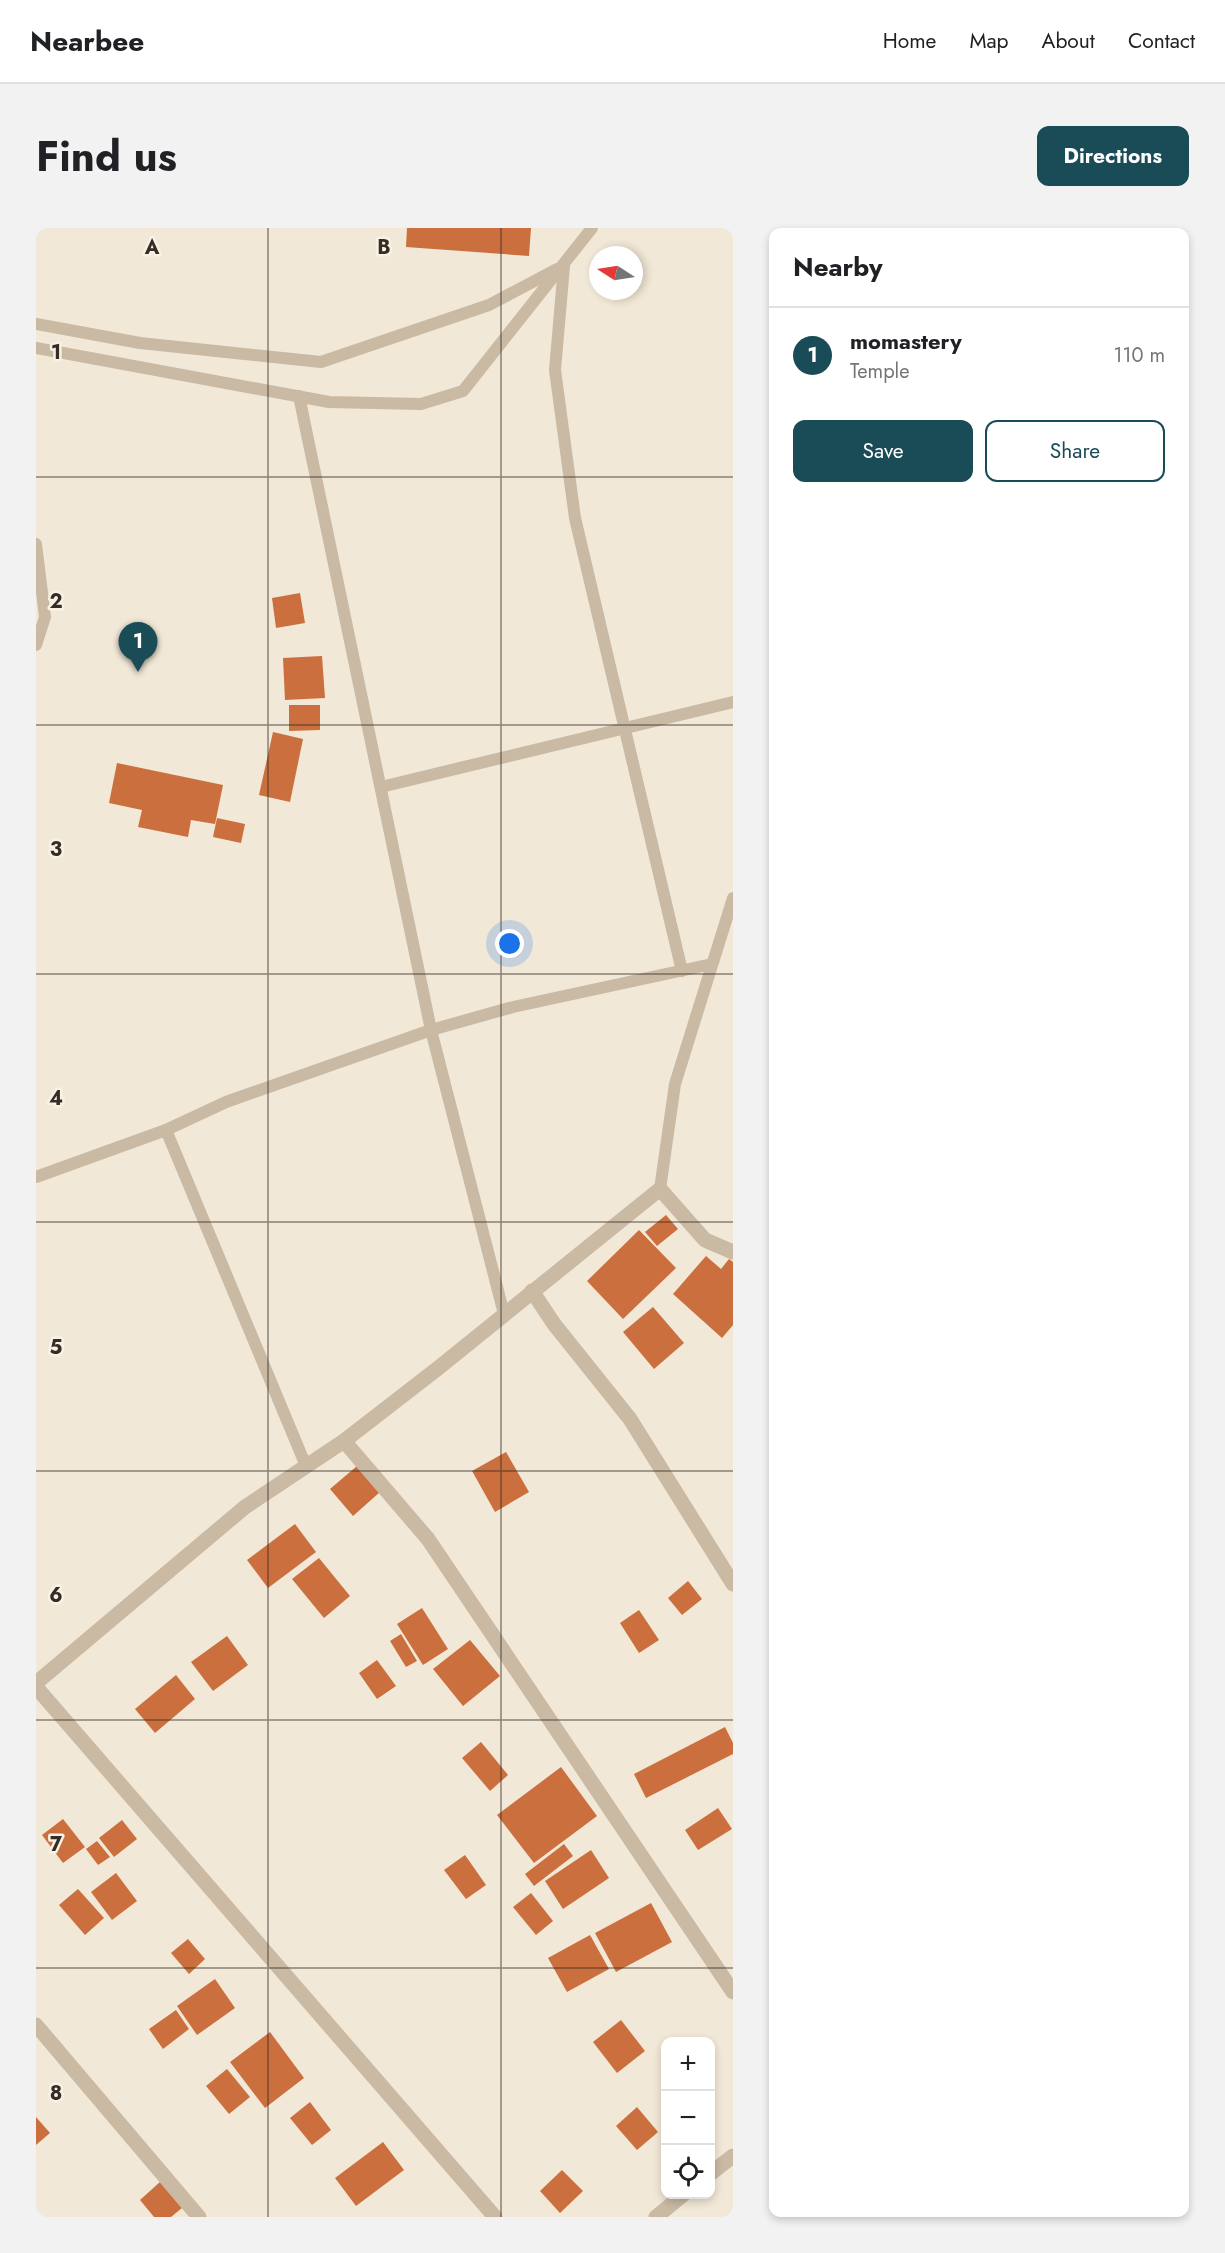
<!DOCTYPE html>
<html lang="en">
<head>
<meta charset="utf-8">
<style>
	:root { --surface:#fff; --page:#f2f2f2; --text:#202124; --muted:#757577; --line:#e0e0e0; --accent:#1a4c57 }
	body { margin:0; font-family:Jost,sans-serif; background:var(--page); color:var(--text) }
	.controls { position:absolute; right:18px; bottom:18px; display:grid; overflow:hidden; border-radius:12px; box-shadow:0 3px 9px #0003 }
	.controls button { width:54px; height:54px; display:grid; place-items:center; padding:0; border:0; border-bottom:2px solid var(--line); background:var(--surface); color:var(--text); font:30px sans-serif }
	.compass { position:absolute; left:553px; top:18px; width:54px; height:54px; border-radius:50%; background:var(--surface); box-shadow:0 3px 9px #0003; rotate:282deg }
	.you { position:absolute; left:474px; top:716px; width:21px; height:21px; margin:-15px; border:4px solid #fff; border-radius:50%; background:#1a73e8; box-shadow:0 0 0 9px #1a73e833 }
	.badge { display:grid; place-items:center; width:39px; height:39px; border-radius:50%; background:var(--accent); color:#fff; font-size:20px; font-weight:700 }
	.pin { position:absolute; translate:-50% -50px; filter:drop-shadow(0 2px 3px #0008) }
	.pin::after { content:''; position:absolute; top:32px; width:21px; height:18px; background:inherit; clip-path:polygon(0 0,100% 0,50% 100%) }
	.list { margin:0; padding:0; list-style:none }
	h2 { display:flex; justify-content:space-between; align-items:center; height:78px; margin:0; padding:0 24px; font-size:26px }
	h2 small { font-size:20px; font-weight:400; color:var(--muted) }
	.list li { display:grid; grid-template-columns:39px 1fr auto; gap:18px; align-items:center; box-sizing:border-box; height:96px; padding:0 24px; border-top:2px solid var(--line) }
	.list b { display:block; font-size:22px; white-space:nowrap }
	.list p { margin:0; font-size:20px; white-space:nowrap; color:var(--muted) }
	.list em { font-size:20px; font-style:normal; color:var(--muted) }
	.actions { display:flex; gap:12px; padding:18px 24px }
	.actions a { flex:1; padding:14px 0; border:2px solid var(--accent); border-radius:12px; text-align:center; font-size:21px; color:var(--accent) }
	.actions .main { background:var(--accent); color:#fff }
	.icon { flex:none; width:33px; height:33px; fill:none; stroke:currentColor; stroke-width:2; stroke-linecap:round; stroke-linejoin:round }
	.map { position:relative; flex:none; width:697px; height:1989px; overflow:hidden; border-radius:12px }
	header { display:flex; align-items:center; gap:36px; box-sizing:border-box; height:84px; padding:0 30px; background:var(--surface); border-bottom:2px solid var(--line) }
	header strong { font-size:28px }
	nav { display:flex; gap:33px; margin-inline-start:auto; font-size:21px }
	.intro { display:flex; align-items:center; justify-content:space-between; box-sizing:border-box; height:144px; padding:0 36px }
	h1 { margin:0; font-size:42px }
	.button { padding:15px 27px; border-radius:12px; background:var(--accent); color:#fff; font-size:21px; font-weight:700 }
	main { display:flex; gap:36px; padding:0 36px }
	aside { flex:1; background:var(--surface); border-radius:12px; box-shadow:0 3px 9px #0003 }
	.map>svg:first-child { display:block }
	.building { fill:#ca6f3d }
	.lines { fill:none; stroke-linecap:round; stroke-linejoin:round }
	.service { stroke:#cab9a3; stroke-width:12 }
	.minor { stroke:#cab9a3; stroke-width:15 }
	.grid { fill:none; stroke:#352c25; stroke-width:1.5; stroke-opacity:0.55 }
	.grid-label { font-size:20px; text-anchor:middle; font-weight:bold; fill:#352c25; stroke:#f9f2e4; stroke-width:5; stroke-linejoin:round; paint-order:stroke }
</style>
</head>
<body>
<header>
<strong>Nearbee</strong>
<nav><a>Home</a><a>Map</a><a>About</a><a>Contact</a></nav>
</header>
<div class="intro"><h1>Find us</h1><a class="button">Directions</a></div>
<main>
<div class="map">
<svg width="697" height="1989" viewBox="0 0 697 1989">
	<rect width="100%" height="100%" fill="#f2e8d7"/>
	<g class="building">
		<path d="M 371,0 L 495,0 L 493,28 L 370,19 Z"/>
		<path d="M 264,365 L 269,395 L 240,400 L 236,370 Z"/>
		<path d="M 286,428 L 289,470 L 249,472 L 247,430 Z"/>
		<path d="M 253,477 L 284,477 L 284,502 L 253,503 Z"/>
		<path d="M 237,504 L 267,511 L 254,574 L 223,567 Z"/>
		<path d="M 81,535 L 187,557 L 179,596 L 155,592 L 152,609 L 102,599 L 106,582 L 73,575 Z"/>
		<path d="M 181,590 L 209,596 L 205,615 L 177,609 Z"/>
		<path d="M 630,987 L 642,1001 L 621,1018 L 609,1004 Z"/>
		<path d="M 603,1002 L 640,1040 L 587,1091 L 551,1053 Z"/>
		<path d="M 670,1028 L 685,1041 L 693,1031 L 697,1034 L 697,1097 L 686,1110 L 637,1066 Z"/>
		<path d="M 617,1079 L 648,1115 L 618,1141 L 587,1104 Z"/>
		<path d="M 470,1224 L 493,1264 L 459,1284 L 436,1243 Z"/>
		<path d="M 321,1238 L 344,1264 L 317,1288 L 294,1261 Z"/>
		<path d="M 259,1296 L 280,1324 L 232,1360 L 211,1332 Z"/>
		<path d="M 283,1330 L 314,1368 L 288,1390 L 256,1351 Z"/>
		<path d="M 652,1353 L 666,1371 L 646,1387 L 632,1370 Z"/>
		<path d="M 386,1380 L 412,1421 L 387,1437 L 361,1396 Z"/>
		<path d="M 603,1382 L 623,1412 L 603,1425 L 584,1395 Z"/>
		<path d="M 365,1406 L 381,1433 L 370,1439 L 354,1413 Z"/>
		<path d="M 191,1408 L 212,1437 L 177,1463 L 155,1434 Z"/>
		<path d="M 434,1412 L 464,1448 L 427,1478 L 397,1441 Z"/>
		<path d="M 341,1432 L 360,1458 L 341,1471 L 323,1445 Z"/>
		<path d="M 140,1447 L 159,1471 L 119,1505 L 99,1481 Z"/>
		<path d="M 689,1499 L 697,1515 L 697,1526 L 610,1570 L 598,1546 Z"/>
		<path d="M 445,1514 L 472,1547 L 454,1563 L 426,1530 Z"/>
		<path d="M 525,1539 L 561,1588 L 498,1635 L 461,1587 Z"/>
		<path d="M 682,1580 L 696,1601 L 662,1622 L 649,1602 Z"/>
		<path d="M 27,1591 L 49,1619 L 27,1635 L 6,1607 Z"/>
		<path d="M 86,1592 L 101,1611 L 78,1629 L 63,1610 Z"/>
		<path d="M 61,1613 L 74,1629 L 62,1637 L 50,1621 Z"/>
		<path d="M 528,1616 L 537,1628 L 498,1658 L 489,1646 Z"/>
		<path d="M 555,1622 L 573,1650 L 527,1681 L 509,1653 Z"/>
		<path d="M 429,1627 L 450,1657 L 430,1671 L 408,1642 Z"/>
		<path d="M 80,1645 L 101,1673 L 76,1692 L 55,1664 Z"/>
		<path d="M 42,1661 L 68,1690 L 49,1707 L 23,1677 Z"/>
		<path d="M 495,1665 L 517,1693 L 500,1707 L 477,1679 Z"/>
		<path d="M 615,1675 L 636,1714 L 580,1744 L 559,1705 Z"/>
		<path d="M 554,1707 L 573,1741 L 531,1764 L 512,1730 Z"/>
		<path d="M 152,1711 L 169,1731 L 153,1746 L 135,1725 Z"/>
		<path d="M 179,1751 L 199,1780 L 161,1807 L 141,1778 Z"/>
		<path d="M 140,1782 L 153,1801 L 127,1821 L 113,1801 Z"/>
		<path d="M 585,1792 L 609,1823 L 581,1845 L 557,1814 Z"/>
		<path d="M 234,1804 L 268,1850 L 229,1880 L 194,1834 Z"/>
		<path d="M 191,1841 L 214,1869 L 193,1886 L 170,1858 Z"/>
		<path d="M 274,1874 L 295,1902 L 276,1917 L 254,1890 Z"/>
		<path d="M 601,1879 L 622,1904 L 601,1922 L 580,1898 Z"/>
		<path d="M 0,1889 L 14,1905 L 0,1917 Z"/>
		<path d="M 347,1914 L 368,1942 L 320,1978 L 299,1950 Z"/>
		<path d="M 526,1942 L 547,1963 L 524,1985 L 504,1963 Z"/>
		<path d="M 124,1954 L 146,1980 L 135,1989 L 118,1989 L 104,1972 Z"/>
	</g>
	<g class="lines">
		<g class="service">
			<path d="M 528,38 L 519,142 L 539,290 L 646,743"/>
			<path d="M 0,96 L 104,115 L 285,134 L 453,77 L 521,41"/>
			<path d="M 0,120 L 293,174 L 385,176 L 427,163 L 556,0"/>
			<path d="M 263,168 L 395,802 L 468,1086"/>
			<path d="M 0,316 L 9,389 L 0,417"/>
			<path d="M 345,559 L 697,474"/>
			<path d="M 130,902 L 270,1238"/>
			<path d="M 0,949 L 130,902 L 190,874 L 395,802 L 477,779 L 676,736"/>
			<path d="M 624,961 L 639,856 L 697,670"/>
		</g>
		<g class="minor">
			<path d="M 496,1063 L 518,1096 L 594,1191 L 697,1356"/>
			<path d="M 308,1213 L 392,1311 L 697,1764"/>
			<path d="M 0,1455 L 209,1279 L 308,1213 L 401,1141 L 624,961 L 669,1012 L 697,1024"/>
			<path d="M 0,1459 L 459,1989"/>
			<path d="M 0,1797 L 163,1989"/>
			<path d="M 674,1946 L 697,1928"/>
			<path d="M 620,1989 L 648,1966"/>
		</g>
	</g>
	<path class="grid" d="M 232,0 L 232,1989M 465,0 L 465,1989M 0,249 L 697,249M 0,497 L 697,497M 0,746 L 697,746M 0,994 L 697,994M 0,1243 L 697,1243M 0,1492 L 697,1492M 0,1740 L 697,1740"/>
	<g class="grid-label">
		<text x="116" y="26">A</text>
		<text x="348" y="26">B</text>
		<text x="20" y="131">1</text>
		<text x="20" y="380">2</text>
		<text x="20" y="628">3</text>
		<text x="20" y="877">4</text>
		<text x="20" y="1126">5</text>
		<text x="20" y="1374">6</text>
		<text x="20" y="1623">7</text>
		<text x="20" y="1872">8</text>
	</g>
</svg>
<div class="controls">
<button>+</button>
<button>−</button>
<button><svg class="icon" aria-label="locate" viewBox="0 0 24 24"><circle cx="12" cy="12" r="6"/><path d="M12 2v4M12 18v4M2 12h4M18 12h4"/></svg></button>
</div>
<svg class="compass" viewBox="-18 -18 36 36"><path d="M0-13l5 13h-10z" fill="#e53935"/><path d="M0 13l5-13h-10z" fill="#757577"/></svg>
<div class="you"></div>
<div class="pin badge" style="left:102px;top:444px">1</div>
</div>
<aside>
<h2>Nearby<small></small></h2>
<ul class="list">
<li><span class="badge">1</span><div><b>momastery</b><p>Temple</p></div><em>110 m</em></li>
</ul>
<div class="actions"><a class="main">Save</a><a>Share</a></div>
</aside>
</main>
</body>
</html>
